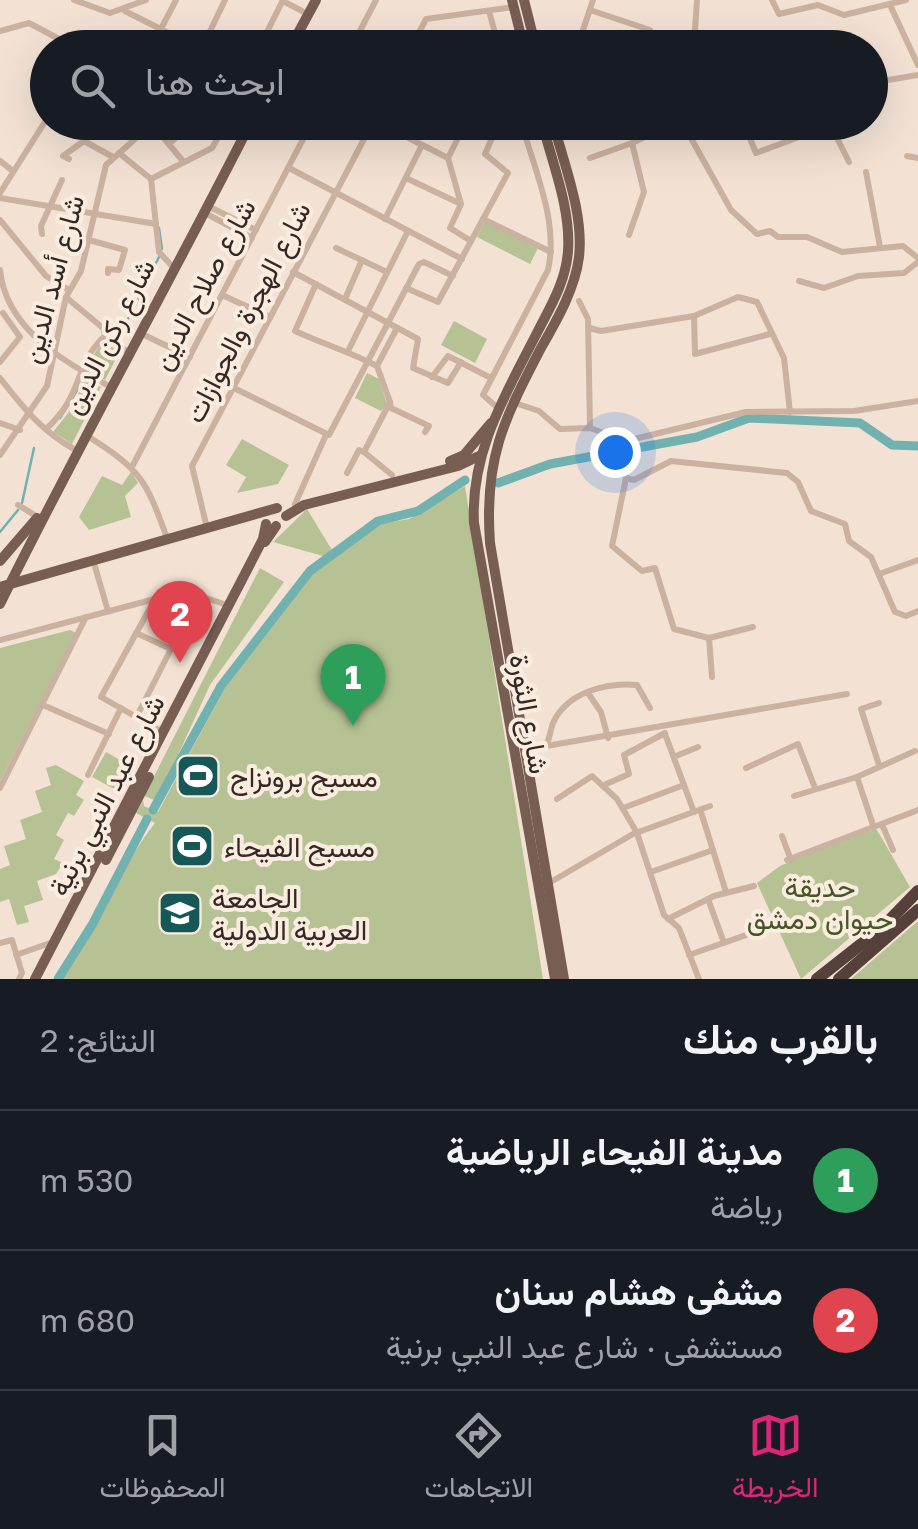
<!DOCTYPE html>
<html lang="ar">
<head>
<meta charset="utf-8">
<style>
	:root { --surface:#171b24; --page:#242831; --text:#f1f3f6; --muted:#9ea1a6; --line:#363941; --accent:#db2777 }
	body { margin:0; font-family:"Golos Text",Vazirmatn,sans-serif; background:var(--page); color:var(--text); direction:rtl }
	.you { position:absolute; left:615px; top:452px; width:35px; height:35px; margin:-25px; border:8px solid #fff; border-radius:50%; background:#1a73e8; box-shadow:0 0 0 15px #1a73e833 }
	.badge { display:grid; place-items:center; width:65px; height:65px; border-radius:50%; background:var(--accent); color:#fff; font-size:32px; font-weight:700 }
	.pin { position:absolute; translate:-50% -82px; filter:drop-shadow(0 2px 5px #0008) }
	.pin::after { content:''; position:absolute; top:52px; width:35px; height:30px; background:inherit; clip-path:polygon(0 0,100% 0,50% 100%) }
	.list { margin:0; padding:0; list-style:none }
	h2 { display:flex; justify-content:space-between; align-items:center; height:130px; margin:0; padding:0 40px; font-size:42px }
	h2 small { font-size:32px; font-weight:400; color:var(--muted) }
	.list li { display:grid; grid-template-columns:65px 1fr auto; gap:30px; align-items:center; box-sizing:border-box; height:140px; padding:0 40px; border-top:2px solid var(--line) }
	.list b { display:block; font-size:38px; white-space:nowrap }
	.list p { margin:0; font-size:32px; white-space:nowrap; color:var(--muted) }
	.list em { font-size:32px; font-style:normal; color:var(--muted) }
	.icon { flex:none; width:55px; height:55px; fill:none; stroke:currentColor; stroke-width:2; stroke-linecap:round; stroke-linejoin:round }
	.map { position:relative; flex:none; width:918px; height:979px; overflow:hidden; direction:ltr }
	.search { position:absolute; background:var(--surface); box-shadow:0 10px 40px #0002; left:30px; right:30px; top:30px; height:110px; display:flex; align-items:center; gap:25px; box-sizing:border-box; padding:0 35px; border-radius:55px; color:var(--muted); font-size:38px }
	.sheet { height:410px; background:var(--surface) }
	nav { display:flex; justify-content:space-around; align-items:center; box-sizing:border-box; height:140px; border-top:2px solid var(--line); background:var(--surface); font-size:28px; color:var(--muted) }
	nav a { display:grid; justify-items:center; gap:5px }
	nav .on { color:var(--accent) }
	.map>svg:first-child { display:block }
	.green { fill:#b6c294 }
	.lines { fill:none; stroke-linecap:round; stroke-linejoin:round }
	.stream { stroke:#71b2b0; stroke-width:2.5 }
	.river { stroke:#71b2b0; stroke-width:9 }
	.minor { stroke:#cbb1a0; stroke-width:6 }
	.major { stroke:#785d53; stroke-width:10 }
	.highway { stroke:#56413a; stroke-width:12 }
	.labels { text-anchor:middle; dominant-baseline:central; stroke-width:8; stroke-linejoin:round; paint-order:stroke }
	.street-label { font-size:28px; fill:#342824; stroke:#faede0 }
	.poi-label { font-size:28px; fill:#342824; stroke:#faede0; text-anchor:start }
	.park-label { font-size:28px; fill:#465426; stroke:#faede0 }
</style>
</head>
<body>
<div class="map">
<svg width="918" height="979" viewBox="0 0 918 979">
	<rect width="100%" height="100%" fill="#f3e2d4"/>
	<g class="green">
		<path d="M 485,221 L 538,248 L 530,264 L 477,237 Z"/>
		<path d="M 454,321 L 487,339 L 475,363 L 441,345 Z"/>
		<path d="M 102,342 L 120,351 L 105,380 L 84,370 Z"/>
		<path d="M 367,373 L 379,379 L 387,404 L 381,411 L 355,398 Z"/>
		<path d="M 83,377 L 101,387 L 72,444 L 53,432 L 76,403 Z"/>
		<path d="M 242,439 L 289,465 L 278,484 L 237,493 L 246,477 L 226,465 Z"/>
		<path d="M 131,472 L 138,483 L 125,496 L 131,517 L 89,530 L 79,517 L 102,476 L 122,485 Z"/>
		<path d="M 465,486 L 543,979 L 61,979 C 94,927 118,871 155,823 L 136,813 L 143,800 L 144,806 L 158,812 L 225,688 L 313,574 L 380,524 L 409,519 Z"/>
		<path d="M 307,509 L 332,550 L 323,556 L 273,542 Z"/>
		<path d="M 260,568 L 284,582 L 210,685 L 157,801 L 144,796 Z"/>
		<path d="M 70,630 L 76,633 L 0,781 L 0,648 Z"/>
		<path d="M 106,752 L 132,767 L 118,791 L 92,777 Z"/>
		<path d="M 56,765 L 84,781 L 76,795 L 84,800 L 74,816 L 68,813 L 56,835 L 64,840 L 54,859 L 63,863 L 56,874 L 37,881 L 43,900 L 24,906 L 29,922 L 17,925 L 9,899 L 0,902 L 0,869 L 10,865 L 4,846 L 26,839 L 20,820 L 42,812 L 35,791 L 51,785 L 46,768 Z"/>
		<path d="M 872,828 L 877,830 L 910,887 L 801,979 L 757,883 L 780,866 Z"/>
		<path d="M 918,921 L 918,979 L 851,979 Z"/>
	</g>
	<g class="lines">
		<g class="stream">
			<path d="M 159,228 L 162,249"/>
			<path d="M 127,321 L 159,257"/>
			<path d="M 60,418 L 79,387"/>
			<path d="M 22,503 L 34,448"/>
			<path d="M 0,532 L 18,510"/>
		</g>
		<g class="river">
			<path d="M 498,483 L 550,464 L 697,437 L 749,418 L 860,423 L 892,445 L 918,446"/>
			<path d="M 153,810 L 221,686 L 310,571 L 378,521 L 418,511 L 465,480"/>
			<path d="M 58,979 L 92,925 L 147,819"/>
		</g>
		<g class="minor">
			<path d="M 74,0 L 110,13 L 146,0"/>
			<path d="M 772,0 L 779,14 L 818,5 L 844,15 L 906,0"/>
			<path d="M 283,1 L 302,11"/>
			<path d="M 890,5 L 918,65"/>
			<path d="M 590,10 L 650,30 L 653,48"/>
			<path d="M 125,11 L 198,48"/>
			<path d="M 489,11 L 499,48"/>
			<path d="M 0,31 L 29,23 L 76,48"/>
			<path d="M 654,38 L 667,44 L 688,40 L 695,30 L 697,0"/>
			<path d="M 151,48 L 176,0"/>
			<path d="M 202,48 L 225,0"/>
			<path d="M 259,48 L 283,0"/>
			<path d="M 351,48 L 376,0"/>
			<path d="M 411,48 L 426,19 L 514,7"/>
			<path d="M 577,48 L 593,0"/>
			<path d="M 870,83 L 918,75"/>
			<path d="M 377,122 L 448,158 L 461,204 L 450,228 L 471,241"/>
			<path d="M 682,122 L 731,210 L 757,234 L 770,231 L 778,237 L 807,237 L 842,252 L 903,246 L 918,258"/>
			<path d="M 743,122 L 756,153 L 799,137 L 834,132"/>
			<path d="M 153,125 L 182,160"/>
			<path d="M 395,132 L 400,122"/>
			<path d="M 834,132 L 849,162"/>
			<path d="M 834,132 L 841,122"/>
			<path d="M 169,144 L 194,122"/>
			<path d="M 119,153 L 151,179 L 159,252 L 171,265"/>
			<path d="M 907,156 L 918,158"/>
			<path d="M 448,158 L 466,122"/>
			<path d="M 590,158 L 632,143"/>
			<path d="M 69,159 L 63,156 L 84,141 L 113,157"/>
			<path d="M 0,161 L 13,171"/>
			<path d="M 289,168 L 462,259"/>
			<path d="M 866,172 L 880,247"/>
			<path d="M 406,178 L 461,204"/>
			<path d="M 151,179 L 212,148 L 227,122"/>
			<path d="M 0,193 L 48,117"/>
			<path d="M 0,198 L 156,224"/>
			<path d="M 208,206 L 256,230"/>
			<path d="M 205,213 L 252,238"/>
			<path d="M 385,219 L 422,145"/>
			<path d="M 483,219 L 551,252"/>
			<path d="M 0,220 L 46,276 L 69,290"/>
			<path d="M 42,234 L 41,226 L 62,180"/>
			<path d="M 629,235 L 644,192 L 632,143 L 677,122"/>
			<path d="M 89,240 L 125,250 L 119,270 L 108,269 L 108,273"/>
			<path d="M 336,248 L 387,272"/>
			<path d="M 0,270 C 6,328 62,361 109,386"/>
			<path d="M 293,272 L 418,339 L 413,368 L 448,383 L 461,362"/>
			<path d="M 799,281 L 824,288 L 858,276 L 904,273 L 918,262"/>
			<path d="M 316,284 L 295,331 C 323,344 348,351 377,366 L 397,328"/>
			<path d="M 406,288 L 438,302 L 508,173 L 485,154 L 499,122"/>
			<path d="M 222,295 L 270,317"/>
			<path d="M 67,298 L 103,328 L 106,338 L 127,351"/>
			<path d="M 345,299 L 362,260"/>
			<path d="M 579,301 L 588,319 L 590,428"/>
			<path d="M 694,316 L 695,354 L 770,334"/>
			<path d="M 589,328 L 601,331 L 694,316 L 738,297 L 757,302 L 784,358 L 790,412"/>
			<path d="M 142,334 L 190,357"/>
			<path d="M 348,351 L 408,231"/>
			<path d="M 0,362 L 20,337 L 3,313"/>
			<path d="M 377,366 L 390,402"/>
			<path d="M 432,377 L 448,356 L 491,378"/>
			<path d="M 0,378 C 23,407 42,432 74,449"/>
			<path d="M 234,388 L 329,435 L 419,264 L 424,262 L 453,276"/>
			<path d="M 515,403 L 539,411 L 560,429 L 590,428 L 626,441 L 746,412 L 854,411 L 918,401"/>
			<path d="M 499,409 L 483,395 L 548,270 C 559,222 534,168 521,122"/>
			<path d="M 0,423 L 20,430"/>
			<path d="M 46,429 C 91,388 68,357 124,321"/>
			<path d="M 607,435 L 626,478 L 612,546 L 642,571 L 655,568 L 674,629 L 709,638 L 753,627"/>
			<path d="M 89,437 C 141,470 146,480 167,538"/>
			<path d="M 364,452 L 392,475"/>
			<path d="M 0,455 L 47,386 L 66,297 L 81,271 L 106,165 L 154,122"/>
			<path d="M 133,465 L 312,122"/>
			<path d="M 347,473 L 359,450 L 364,452 L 390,402 L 391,408 L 429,426 L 425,432"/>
			<path d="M 626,478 L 634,480 L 671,461 L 787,473 L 798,482 L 811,511 L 845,524 L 849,541 L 871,557 L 895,612 L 906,616 L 918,611"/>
			<path d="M 295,504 L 326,435"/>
			<path d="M 18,505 L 38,517"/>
			<path d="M 207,528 L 192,466 L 373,122"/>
			<path d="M 93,560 L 108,611"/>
			<path d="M 879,574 L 918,560"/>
			<path d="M 155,599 L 101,697 L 163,732"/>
			<path d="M 709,638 L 712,677"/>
			<path d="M 0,640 L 185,591 L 227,605"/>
			<path d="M 588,693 L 601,712 L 608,738"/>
			<path d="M 879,703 L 861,709 L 879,765"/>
			<path d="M 43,705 L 109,734"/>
			<path d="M 136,718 L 171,649 L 136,633"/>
			<path d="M 665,734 L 694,812"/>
			<path d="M 546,746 L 847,694"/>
			<path d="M 526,751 L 546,746 C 550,738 550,731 553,723 C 567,692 607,682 637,685 L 650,708"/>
			<path d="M 676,756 L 698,747"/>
			<path d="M 746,768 L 798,744 L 815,788"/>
			<path d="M 88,775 L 121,708"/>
			<path d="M 857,777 L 873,825"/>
			<path d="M 604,785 L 629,774 L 624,755 L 665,733"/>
			<path d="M 0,788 L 86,617"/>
			<path d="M 794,796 L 857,777 L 915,751"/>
			<path d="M 557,799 L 592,776 L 617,799 L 637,833 L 664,915 L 679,928 L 699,979"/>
			<path d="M 623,808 L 684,785"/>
			<path d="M 701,812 L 726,892"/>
			<path d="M 883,827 L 893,850"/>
			<path d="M 782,836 L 791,860"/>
			<path d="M 787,860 L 918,810"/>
			<path d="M 651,872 L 713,850"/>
			<path d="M 549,883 L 633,834 L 710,806"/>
			<path d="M 708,899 L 723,940"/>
			<path d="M 668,919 L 714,896 L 754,886"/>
			<path d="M 0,943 L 12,940 L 22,973 L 19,979"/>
			<path d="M 16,955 L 53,942"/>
			<path d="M 689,955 L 772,926 L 772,919"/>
		</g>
		<g class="major">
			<path d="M 512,0 L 524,48"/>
			<path d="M 524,0 L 536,48"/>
			<path d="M 290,48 L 316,0"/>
			<path d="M 542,122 C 552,163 571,208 568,251 C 566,280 552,304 539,329 C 507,392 470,451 474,523 L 555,979"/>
			<path d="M 553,122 C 564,165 584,213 579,257 C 575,289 557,320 541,348 C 503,421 484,459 490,543 L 564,979"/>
			<path d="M 450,461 L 464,455 L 491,423"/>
			<path d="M 286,516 L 304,505 L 458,466 L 479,456"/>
			<path d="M 265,542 L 276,526"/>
			<path d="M 0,561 L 37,518"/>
			<path d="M 0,587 L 277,508"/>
			<path d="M 0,604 C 80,442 169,284 251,122"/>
			<path d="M 106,860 L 149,777"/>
			<path d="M 35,979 L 263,539 L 266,524"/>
		</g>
		<g class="highway">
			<path d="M 817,979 L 883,927 L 918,891"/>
			<path d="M 839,979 L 918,910"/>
		</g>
	</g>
	<defs>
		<symbol id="stadium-square" viewBox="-11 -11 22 22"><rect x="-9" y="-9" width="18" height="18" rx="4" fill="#165858" stroke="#faede0"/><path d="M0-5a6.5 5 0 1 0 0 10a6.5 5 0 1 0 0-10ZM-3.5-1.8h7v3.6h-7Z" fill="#fff"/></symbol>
		<symbol id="university-square" viewBox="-11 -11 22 22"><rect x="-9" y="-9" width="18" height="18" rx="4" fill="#165858" stroke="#faede0"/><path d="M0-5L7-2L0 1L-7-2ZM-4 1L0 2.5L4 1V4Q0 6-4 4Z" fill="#fff"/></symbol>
	</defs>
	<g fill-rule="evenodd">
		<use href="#stadium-square" x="173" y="751" width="50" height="50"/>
		<use href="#stadium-square" x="167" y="821" width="50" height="50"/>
		<use href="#university-square" x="155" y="888" width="50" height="50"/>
	</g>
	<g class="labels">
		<g class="street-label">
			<text transform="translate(52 279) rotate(-75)">شارع أسد الدين</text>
			<text transform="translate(203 284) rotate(-62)">شارع صلاح الدين</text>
			<text transform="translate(247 312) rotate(-63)">شارع الهجرة والجوازات</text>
			<text transform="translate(108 336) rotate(-63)">شارع ركن الدين</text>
			<text transform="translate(530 714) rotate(80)">شارع الثورة</text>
			<text transform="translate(106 795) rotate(-63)">شارع عبد النبي برنية</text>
		</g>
		<g class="poi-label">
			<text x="230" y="776">مسبح برونزاج</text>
			<text x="224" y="846">مسبح الفيحاء</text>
			<text x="212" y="897">الجامعة<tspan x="212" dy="32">العربية الدولية</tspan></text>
		</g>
		<g class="park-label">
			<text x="820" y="886">حديقة<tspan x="820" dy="32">حيوان دمشق</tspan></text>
		</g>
	</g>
</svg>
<div class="you"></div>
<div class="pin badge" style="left:353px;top:726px;background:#2e9e5b">1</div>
<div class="pin badge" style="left:180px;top:663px;background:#e0444e">2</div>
<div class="search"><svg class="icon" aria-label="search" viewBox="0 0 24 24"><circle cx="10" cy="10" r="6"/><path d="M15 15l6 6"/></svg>ابحث هنا</div>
</div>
<section class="sheet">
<h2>بالقرب منك<small>النتائج: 2</small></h2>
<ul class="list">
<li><span class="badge" style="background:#2e9e5b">1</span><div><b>مدينة الفيحاء الرياضية</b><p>رياضة</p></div><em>530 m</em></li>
<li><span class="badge" style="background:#e0444e">2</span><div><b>مشفى هشام سنان</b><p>مستشفى · شارع عبد النبي برنية</p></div><em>680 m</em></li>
</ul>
</section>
<nav>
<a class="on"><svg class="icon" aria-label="map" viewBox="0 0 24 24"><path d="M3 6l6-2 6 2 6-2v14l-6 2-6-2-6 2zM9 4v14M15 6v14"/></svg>الخريطة</a>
<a><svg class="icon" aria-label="directions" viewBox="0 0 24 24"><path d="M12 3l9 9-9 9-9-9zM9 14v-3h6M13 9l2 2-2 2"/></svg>الاتجاهات</a>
<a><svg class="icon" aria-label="saved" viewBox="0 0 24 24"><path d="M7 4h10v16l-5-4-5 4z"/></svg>المحفوظات</a>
</nav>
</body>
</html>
